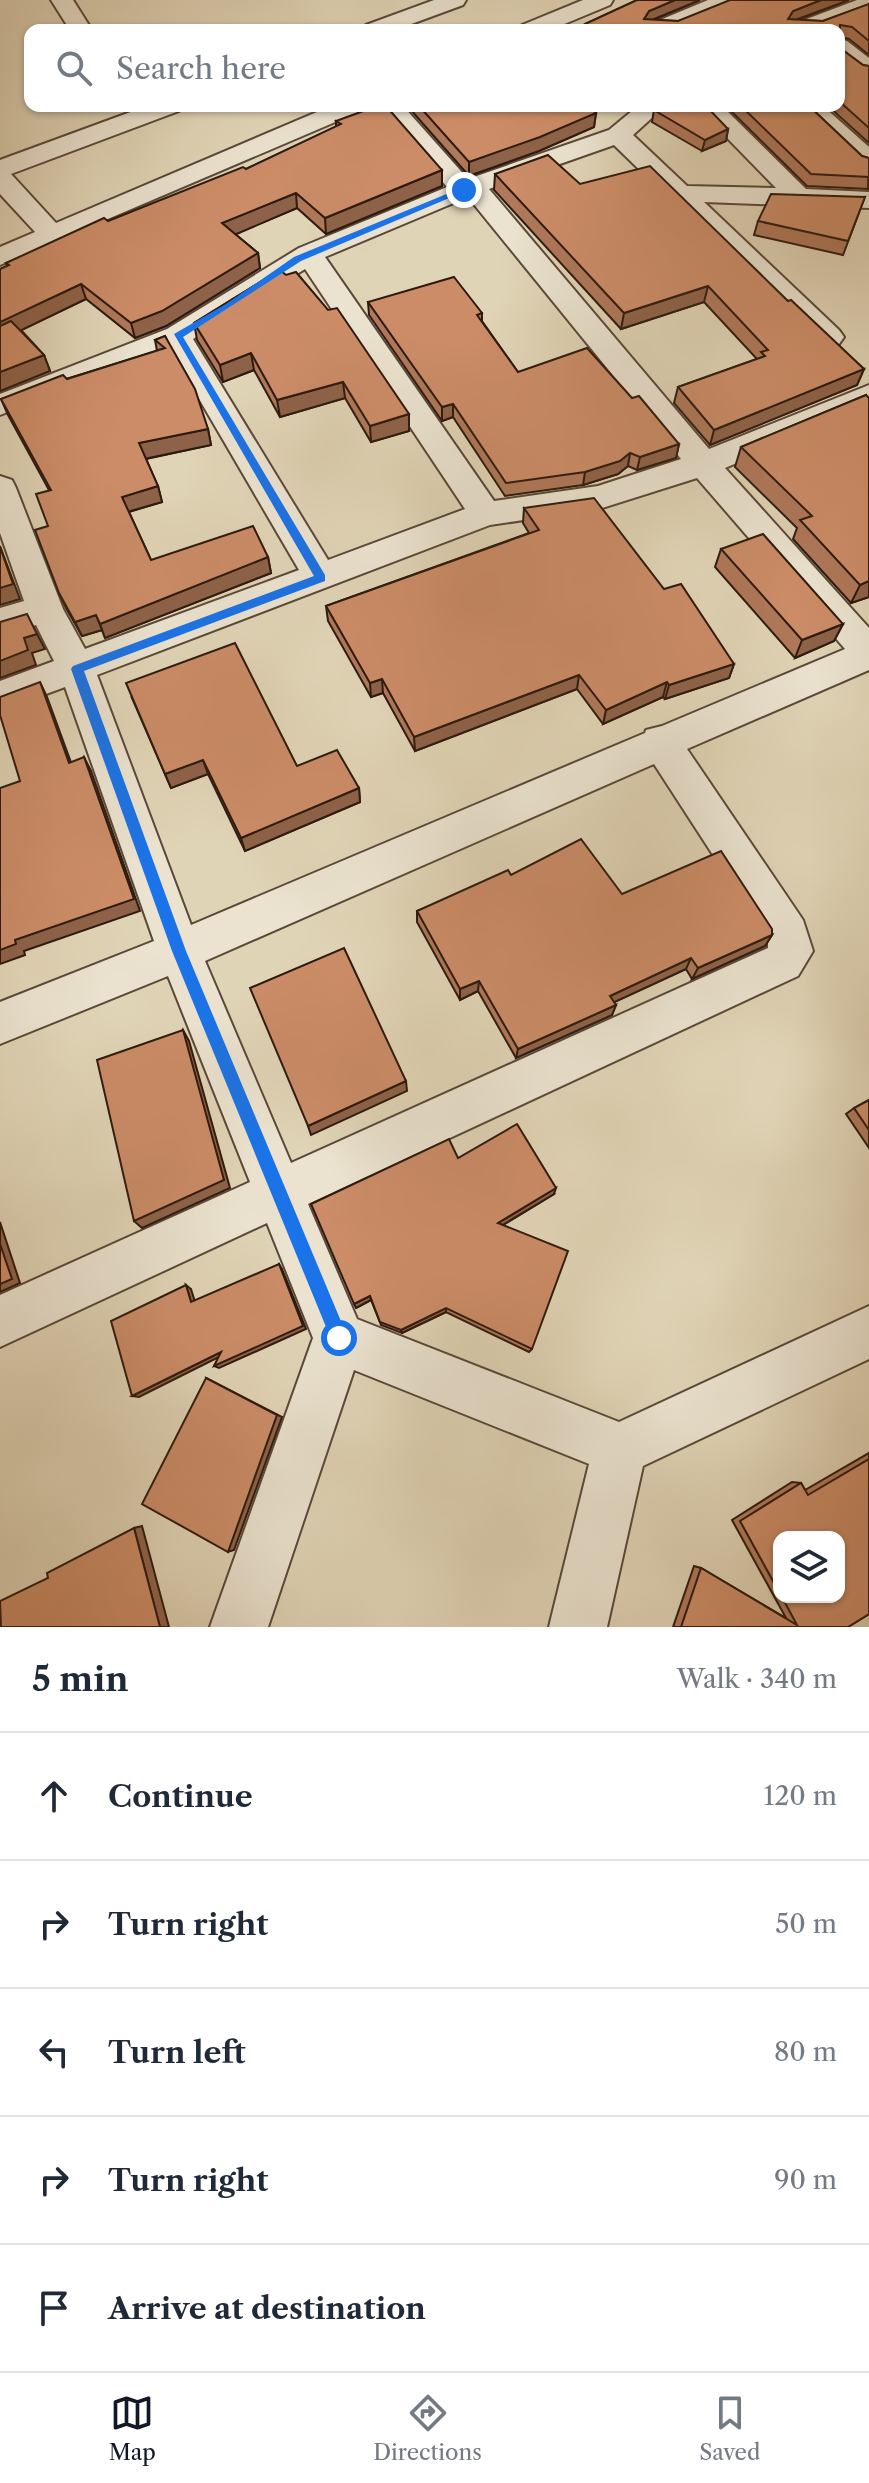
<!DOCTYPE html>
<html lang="en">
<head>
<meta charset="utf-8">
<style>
	:root { --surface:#fff; --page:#f6f6f7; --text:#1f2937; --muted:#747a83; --line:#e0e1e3; --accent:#111827 }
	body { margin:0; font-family:"Libre Caslon Text",serif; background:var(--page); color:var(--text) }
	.controls { position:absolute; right:24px; bottom:24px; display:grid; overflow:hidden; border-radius:16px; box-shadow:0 2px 6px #0004 }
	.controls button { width:72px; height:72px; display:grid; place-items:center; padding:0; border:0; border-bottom:2px solid var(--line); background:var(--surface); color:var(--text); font:40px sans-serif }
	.stop { position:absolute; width:24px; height:24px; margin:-18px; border:6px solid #1a73e8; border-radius:50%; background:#fff }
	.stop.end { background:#1a73e8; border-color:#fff; box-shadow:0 2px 8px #0008 }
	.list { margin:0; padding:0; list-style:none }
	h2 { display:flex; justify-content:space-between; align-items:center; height:104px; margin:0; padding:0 32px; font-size:34px }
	h2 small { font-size:26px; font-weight:400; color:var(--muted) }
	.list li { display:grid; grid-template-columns:52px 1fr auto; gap:24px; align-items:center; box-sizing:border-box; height:128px; padding:0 32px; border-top:2px solid var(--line) }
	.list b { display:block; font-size:30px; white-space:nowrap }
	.list em { font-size:26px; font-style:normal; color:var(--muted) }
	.icon { flex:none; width:44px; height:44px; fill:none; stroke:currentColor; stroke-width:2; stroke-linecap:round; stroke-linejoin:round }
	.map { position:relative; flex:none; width:869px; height:1627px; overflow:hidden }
	.search { position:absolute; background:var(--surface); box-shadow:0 2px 6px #0004; left:24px; right:24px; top:24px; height:88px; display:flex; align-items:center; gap:20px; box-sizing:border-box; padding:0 28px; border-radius:16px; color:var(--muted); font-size:30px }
	.sheet { height:744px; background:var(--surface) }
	nav { display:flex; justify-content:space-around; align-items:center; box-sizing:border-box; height:112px; border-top:2px solid var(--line); background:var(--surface); font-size:22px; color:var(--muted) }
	nav a { display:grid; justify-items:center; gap:4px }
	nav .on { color:var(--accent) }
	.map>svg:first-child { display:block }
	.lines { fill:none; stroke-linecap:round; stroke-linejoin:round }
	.minor-casing { stroke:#5a4839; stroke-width:4 }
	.minor { fill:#ebe3d0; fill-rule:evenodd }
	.wall { fill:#af7859; stroke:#2e1a0f; stroke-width:2; fill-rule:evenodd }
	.shaded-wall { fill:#8e6248; stroke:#2e1a0f; stroke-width:2 }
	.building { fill:#cb8c67; stroke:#2e1a0f; stroke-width:2 }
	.route { fill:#1a73e8 }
</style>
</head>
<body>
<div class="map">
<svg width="869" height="1627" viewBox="0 0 869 1627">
	<rect width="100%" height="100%" fill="#e0d4b6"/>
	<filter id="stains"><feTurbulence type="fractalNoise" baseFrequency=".0025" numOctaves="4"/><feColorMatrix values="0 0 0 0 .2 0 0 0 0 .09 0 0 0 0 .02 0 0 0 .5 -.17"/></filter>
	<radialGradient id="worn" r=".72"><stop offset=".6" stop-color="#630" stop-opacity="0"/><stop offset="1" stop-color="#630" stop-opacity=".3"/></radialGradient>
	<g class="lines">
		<defs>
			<g id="minor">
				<path d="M 51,0 L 73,0 L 92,30 L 70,30 Z"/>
				<path d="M 434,0 L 466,0 L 463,5 L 395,30 L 363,30 L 366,25 Z"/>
				<path d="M 583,0 L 613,0 L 610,5 L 550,30 L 519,30 L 522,25 Z"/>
				<path d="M 708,0 L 738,0 L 735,5 L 675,30 L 645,30 L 648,25 Z"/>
				<path d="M 857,0 L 869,0 L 869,11 L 819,30 L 788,30 L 791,25 Z"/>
				<path d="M 839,39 L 847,41 L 869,58 L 869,76 L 861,74 L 839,57 Z"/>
				<path d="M 147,106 L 182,106 L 179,111 L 11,174 L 56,223 L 331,106 L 364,106 L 361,111 L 0,265 L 0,247 L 35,232 L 0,194 L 0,160 Z"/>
				<path d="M 378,106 L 403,106 L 468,179 L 609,130 L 638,106 L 665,106 L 633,135 L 687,186 L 776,188 L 696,106 L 722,106 L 806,189 L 869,192 L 869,208 L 704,202 L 839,330 L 844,337 L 839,344 L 829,346 L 819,344 L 614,145 L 489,189 L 709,449 L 869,385 L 869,407 L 725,468 L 869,628 L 869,670 L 687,749 L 803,920 L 813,951 L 798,976 L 308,1204 L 357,1319 L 619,1422 L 869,1306 L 869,1359 L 643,1466 L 607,1627 L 549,1627 L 589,1464 L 354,1370 L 268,1627 L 210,1627 L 313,1338 L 267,1223 L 0,1347 L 0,1295 L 250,1182 L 168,976 L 0,1044 L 0,1002 L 154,941 L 65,687 L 0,711 L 0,681 L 54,661 L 36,625 L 0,636 L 0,608 L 24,601 L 0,533 L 0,476 L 12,480 L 16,488 L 63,609 L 85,649 L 299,570 L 170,349 L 0,415 L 0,394 L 167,329 L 299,248 L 447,187 ZM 468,197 L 681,459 L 598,486 L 494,501 L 325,257 ZM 305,269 L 465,509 L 328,560 L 193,339 ZM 697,478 L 845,649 L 662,726 L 646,730 L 645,733 L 191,925 L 97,675 L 490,525 L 599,509 ZM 654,764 L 768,940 L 768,948 L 291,1163 L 205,961 Z"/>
				<path d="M 797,106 L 823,106 L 869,147 L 869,169 L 860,166 Z"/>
			</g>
		</defs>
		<use href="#minor" class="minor-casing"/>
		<use href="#minor" class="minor"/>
	</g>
	<g class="wall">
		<path d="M 637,0 L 700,0 L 653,20 L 678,21 L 849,0 L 797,20 L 823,21 L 869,4 L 869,55 L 849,39 L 840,37 L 840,48 L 863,65 L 869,66 L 869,143 L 828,106 L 839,106 L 839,30 L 584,30 L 585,24 Z"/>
		<path d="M 410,106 L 588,106 L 596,113 L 594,127 L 539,151 L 469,176 L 410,109 Z"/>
		<path d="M 726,106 L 809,106 L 862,156 L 869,158 L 868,189 L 807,186 Z"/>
		<path d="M 654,110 L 728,129 L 726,141 L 702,151 L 652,122 Z"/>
		<path d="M 336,121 L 442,170 L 442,186 L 326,234 L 297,208 L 235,234 L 258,253 L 260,268 L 166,326 L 135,338 L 86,299 L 21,330 L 44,355 L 50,371 L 0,391 L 0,269 L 7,266 L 6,263 L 108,221 L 246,169 L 336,127 Z"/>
		<path d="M 495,174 L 580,184 L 788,301 L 864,369 L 857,385 L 710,445 L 674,403 L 678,387 L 757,359 L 704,302 L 621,329 L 494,190 Z"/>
		<path d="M 865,197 L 843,255 L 754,235 L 758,221 Z"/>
		<path d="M 280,270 L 409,431 L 371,442 L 345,398 L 280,417 L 254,370 L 223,382 L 197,340 L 194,323 Z"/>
		<path d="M 368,302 L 482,313 L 482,321 L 518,372 L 632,398 L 679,444 L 676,458 L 637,470 L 628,466 L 618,474 L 583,485 L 505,496 L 453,417 L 442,421 L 369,315 Z"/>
		<path d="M 165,336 L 208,429 L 211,445 L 146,459 L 158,486 L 162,502 L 129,512 L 151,560 L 268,557 L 271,573 L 105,638 L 102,630 L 82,636 L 66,608 L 59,593 L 48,526 L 49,490 L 8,415 L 1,399 L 157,351 L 155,340 Z"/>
		<path d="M 866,395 L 869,597 L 851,603 L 793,539 L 797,528 L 735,467 L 741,447 Z"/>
		<path d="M 524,508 L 664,589 L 734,664 L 729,678 L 665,699 L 663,697 L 603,724 L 577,689 L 415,751 L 383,693 L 371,697 L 328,621 L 326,606 L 529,533 L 523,523 Z"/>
		<path d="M 721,549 L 843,624 L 834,641 L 795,658 L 715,567 Z"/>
		<path d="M 132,698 L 297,766 L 359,788 L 360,802 L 245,851 L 208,774 L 171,788 Z"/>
		<path d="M 511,875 L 622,894 L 772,935 L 765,946 L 692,979 L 686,969 L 614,1002 L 616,1005 L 612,1015 L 516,1058 L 478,991 L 460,1000 L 417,922 L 417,911 Z"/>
		<path d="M 869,1100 L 869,1148 L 846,1114 L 854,1108 Z"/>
		<path d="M 458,1158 L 554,1194 L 503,1225 L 532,1349 L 529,1352 L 446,1312 L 402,1333 L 381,1325 L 371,1300 L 356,1308 Z"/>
		<path d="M 869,1453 L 869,1614 L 848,1627 L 673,1627 L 694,1566 L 701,1568 L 786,1618 L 732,1520 L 792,1482 L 801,1483 L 805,1490 ZM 779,1537 L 839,1597 L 779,1597 Z"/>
	</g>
	<g class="shaded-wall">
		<path d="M 675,0 L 700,0 L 647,22 L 644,19 L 649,11 Z"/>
		<path d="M 821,0 L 849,0 L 790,22 L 788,19 L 793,11 Z"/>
		<path d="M 596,113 L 594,127 L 539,151 L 469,176 L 469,162 Z"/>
		<path d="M 728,129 L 726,141 L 702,151 L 705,140 Z"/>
		<path d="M 442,170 L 442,186 L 326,234 L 325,218 Z"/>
		<path d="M 296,193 L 297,208 L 225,239 L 222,223 Z"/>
		<path d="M 258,253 L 260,268 L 166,326 L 135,338 L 131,323 Z"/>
		<path d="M 81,284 L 86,299 L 3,339 L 0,330 L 0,322 Z"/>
		<path d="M 708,286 L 704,302 L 621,329 L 624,313 Z"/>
		<path d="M 251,353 L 254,370 L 223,382 L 220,365 Z"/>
		<path d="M 44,355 L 50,371 L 0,391 L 0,372 Z"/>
		<path d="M 864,369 L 857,385 L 710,445 L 714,430 Z"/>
		<path d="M 343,382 L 345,398 L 280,417 L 277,400 Z"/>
		<path d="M 453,404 L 453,417 L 442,421 L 442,407 Z"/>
		<path d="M 409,414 L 409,431 L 371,442 L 370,426 Z"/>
		<path d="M 208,429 L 211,445 L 144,459 L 139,443 Z"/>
		<path d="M 679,444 L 676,458 L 637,470 L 640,457 Z"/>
		<path d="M 630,453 L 628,466 L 618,474 L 583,485 L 585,472 Z"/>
		<path d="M 158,486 L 162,502 L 127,512 L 122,497 Z"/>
		<path d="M 0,546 L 20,599 L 0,605 Z"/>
		<path d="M 268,557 L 271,573 L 105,638 L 100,624 Z"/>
		<path d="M 869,581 L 869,597 L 851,603 L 860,585 Z"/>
		<path d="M 96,615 L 102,630 L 82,636 L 75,622 Z"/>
		<path d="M 843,624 L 834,641 L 795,658 L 802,640 Z"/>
		<path d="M 37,634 L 45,649 L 32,653 L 36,665 L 0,678 L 0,661 L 24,638 Z"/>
		<path d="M 734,664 L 729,678 L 665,699 L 669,685 Z"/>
		<path d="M 579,675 L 577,689 L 415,751 L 414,737 Z"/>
		<path d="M 382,679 L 383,693 L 371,697 L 370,683 Z"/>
		<path d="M 40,682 L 47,697 L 76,776 L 69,763 Z"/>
		<path d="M 667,682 L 663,697 L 603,724 L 606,710 Z"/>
		<path d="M 84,757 L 91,771 L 140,911 L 24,951 L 25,955 L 0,964 L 0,950 L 15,940 Z"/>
		<path d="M 203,760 L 208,774 L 171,788 L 165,774 Z"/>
		<path d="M 359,788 L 360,802 L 245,851 L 241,838 Z"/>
		<path d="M 772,935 L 765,946 L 692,979 L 698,968 Z"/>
		<path d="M 691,958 L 686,969 L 606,1006 L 610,996 Z"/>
		<path d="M 479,981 L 478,991 L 460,1000 L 460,989 Z"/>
		<path d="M 616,1005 L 612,1015 L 516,1058 L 518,1049 Z"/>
		<path d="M 183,1030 L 189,1041 L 230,1188 L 142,1228 L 134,1221 Z"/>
		<path d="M 406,1081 L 407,1091 L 311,1135 L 308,1126 Z"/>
		<path d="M 556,1188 L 554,1194 L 496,1229 L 498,1223 Z"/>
		<path d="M 0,1222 L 20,1283 L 0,1292 Z"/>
		<path d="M 279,1264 L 282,1269 L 306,1329 L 219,1368 L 214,1366 Z"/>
		<path d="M 186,1285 L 191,1289 L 196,1305 L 191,1302 Z"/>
		<path d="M 370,1296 L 371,1300 L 356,1308 L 354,1304 Z"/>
		<path d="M 446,1308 L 446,1312 L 402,1333 L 401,1330 Z"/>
		<path d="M 221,1352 L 225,1354 L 139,1397 L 132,1396 Z"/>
		<path d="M 206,1378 L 282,1417 L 234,1550 L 228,1552 Z"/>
		<path d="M 142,1526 L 169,1627 L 160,1627 L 134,1528 Z"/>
	</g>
	<g class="building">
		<path d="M 637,0 L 675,0 L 649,11 L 644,19 L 678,21 L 730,0 L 821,0 L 793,11 L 788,19 L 823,21 L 869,4 L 869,41 L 852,27 L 840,25 L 840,48 L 863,65 L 869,66 L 869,128 L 839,101 L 839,30 L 586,30 L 592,28 L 585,24 Z"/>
		<path d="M 377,106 L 386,106 L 442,170 L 325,218 L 296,193 L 222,223 L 258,253 L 162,311 L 131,323 L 81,284 L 0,322 L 0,269 L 9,265 L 6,263 L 104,218 L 108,221 L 243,167 L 246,169 L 341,124 L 336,121 Z"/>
		<path d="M 419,106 L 588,106 L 596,113 L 540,137 L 469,162 Z"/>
		<path d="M 658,106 L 706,106 L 728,129 L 705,140 L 654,110 Z"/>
		<path d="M 741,106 L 809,106 L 862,156 L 869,158 L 869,177 L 811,174 Z"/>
		<path d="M 548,155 L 580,184 L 650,166 L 788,301 L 791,300 L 864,369 L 714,430 L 678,387 L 765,356 L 761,352 L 768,350 L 708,286 L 624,313 L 495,174 Z"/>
		<path d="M 771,194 L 865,197 L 848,241 L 758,221 Z"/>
		<path d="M 280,270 L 286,275 L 296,272 L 328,310 L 337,308 L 409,414 L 370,426 L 343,382 L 277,400 L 251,353 L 220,365 L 194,323 Z"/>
		<path d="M 454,277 L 482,313 L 477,315 L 518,372 L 587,348 L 632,398 L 639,396 L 679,444 L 640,457 L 630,453 L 620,461 L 585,472 L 506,483 L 453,404 L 442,407 L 368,302 Z"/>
		<path d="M 11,321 L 44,355 L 0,372 L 0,326 Z"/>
		<path d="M 165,336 L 195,389 L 208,429 L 139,443 L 158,486 L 122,497 L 151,560 L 253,526 L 268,557 L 100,624 L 96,615 L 75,622 L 59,593 L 35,530 L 48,526 L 36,494 L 51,490 L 1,399 L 63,375 L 67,379 L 165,348 L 155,340 Z"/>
		<path d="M 866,395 L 869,398 L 869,581 L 860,585 L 800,520 L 812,516 L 741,447 Z"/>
		<path d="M 594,498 L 664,589 L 681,584 L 734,664 L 669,685 L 667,682 L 606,710 L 579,675 L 414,737 L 382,679 L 370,683 L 326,606 L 539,530 L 524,508 Z"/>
		<path d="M 763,534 L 843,624 L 802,640 L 721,549 Z"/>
		<path d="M 0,547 L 13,584 L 0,588 Z"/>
		<path d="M 27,614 L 37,634 L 24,638 L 28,650 L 0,661 L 0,622 Z"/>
		<path d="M 235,643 L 297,766 L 337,750 L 359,788 L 241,838 L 203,760 L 165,774 L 126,683 Z"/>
		<path d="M 40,682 L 69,763 L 84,757 L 134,899 L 15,940 L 16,944 L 0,950 L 0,788 L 20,781 L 0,715 L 0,697 Z"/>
		<path d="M 581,839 L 622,894 L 721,851 L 772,929 L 772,935 L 698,968 L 691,958 L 610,996 L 616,1005 L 518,1049 L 479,981 L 460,989 L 417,911 L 508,870 L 511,875 Z"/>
		<path d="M 344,948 L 406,1081 L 308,1126 L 250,988 Z"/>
		<path d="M 183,1030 L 224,1180 L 134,1221 L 97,1060 Z"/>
		<path d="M 869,1100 L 869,1130 L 854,1108 Z"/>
		<path d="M 517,1124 L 556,1188 L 498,1223 L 568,1251 L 532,1349 L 446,1308 L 401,1330 L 380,1322 L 370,1296 L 354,1304 L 311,1204 L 449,1139 L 458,1158 Z"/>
		<path d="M 0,1244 L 12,1279 L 0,1284 Z"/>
		<path d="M 279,1264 L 303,1326 L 214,1366 L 221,1352 L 132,1396 L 111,1321 L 186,1285 L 191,1302 Z"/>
		<path d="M 206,1378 L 277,1415 L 228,1552 L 142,1504 Z"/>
		<path d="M 869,1459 L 869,1614 L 848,1627 L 681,1627 L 701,1568 L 797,1625 L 782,1597 L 839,1597 L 839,1537 L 779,1537 L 779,1592 L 740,1521 L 801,1483 L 808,1495 Z"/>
		<path d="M 134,1528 L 160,1627 L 1,1627 L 0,1601 L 48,1578 L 47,1573 Z"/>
	</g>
	<path class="route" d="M 461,188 L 468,190 L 301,261 L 183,337 L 325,575 L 325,581 L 84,671 L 186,951 L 348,1338 L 345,1344 L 339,1347 L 333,1344 L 172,951 L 71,669 L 73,666 L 314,576 L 174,334 L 226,304 L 294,257 Z"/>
	<rect width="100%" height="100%" filter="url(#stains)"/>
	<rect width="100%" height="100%" fill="url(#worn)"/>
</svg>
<div class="controls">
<button><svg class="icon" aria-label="layers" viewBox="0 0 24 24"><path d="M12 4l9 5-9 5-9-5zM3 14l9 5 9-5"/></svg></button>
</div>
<div class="stop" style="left:339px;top:1338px"></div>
<div class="stop end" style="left:464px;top:190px"></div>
<div class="search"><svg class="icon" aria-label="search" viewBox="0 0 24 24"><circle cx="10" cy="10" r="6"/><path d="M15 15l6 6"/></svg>Search here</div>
</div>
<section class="sheet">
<h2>5 min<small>Walk · 340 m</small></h2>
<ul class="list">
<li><svg class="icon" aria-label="ahead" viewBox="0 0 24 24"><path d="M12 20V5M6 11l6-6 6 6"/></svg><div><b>Continue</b></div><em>120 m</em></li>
<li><svg class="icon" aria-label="right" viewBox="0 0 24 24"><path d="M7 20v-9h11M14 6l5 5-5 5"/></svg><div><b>Turn right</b></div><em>50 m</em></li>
<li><svg class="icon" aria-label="left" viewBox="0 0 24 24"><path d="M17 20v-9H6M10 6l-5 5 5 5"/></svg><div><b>Turn left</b></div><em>80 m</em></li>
<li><svg class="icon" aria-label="right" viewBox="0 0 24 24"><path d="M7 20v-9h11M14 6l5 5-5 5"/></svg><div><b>Turn right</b></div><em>90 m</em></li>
<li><svg class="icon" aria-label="arrive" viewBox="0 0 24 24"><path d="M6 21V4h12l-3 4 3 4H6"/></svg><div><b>Arrive at destination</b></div></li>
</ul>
</section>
<nav>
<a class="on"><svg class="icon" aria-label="map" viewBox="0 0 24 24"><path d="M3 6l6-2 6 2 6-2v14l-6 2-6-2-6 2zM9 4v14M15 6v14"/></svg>Map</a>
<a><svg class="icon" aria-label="directions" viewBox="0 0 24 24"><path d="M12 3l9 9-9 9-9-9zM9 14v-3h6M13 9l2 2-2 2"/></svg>Directions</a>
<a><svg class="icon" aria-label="saved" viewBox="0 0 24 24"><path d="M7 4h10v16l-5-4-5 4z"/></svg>Saved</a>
</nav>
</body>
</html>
